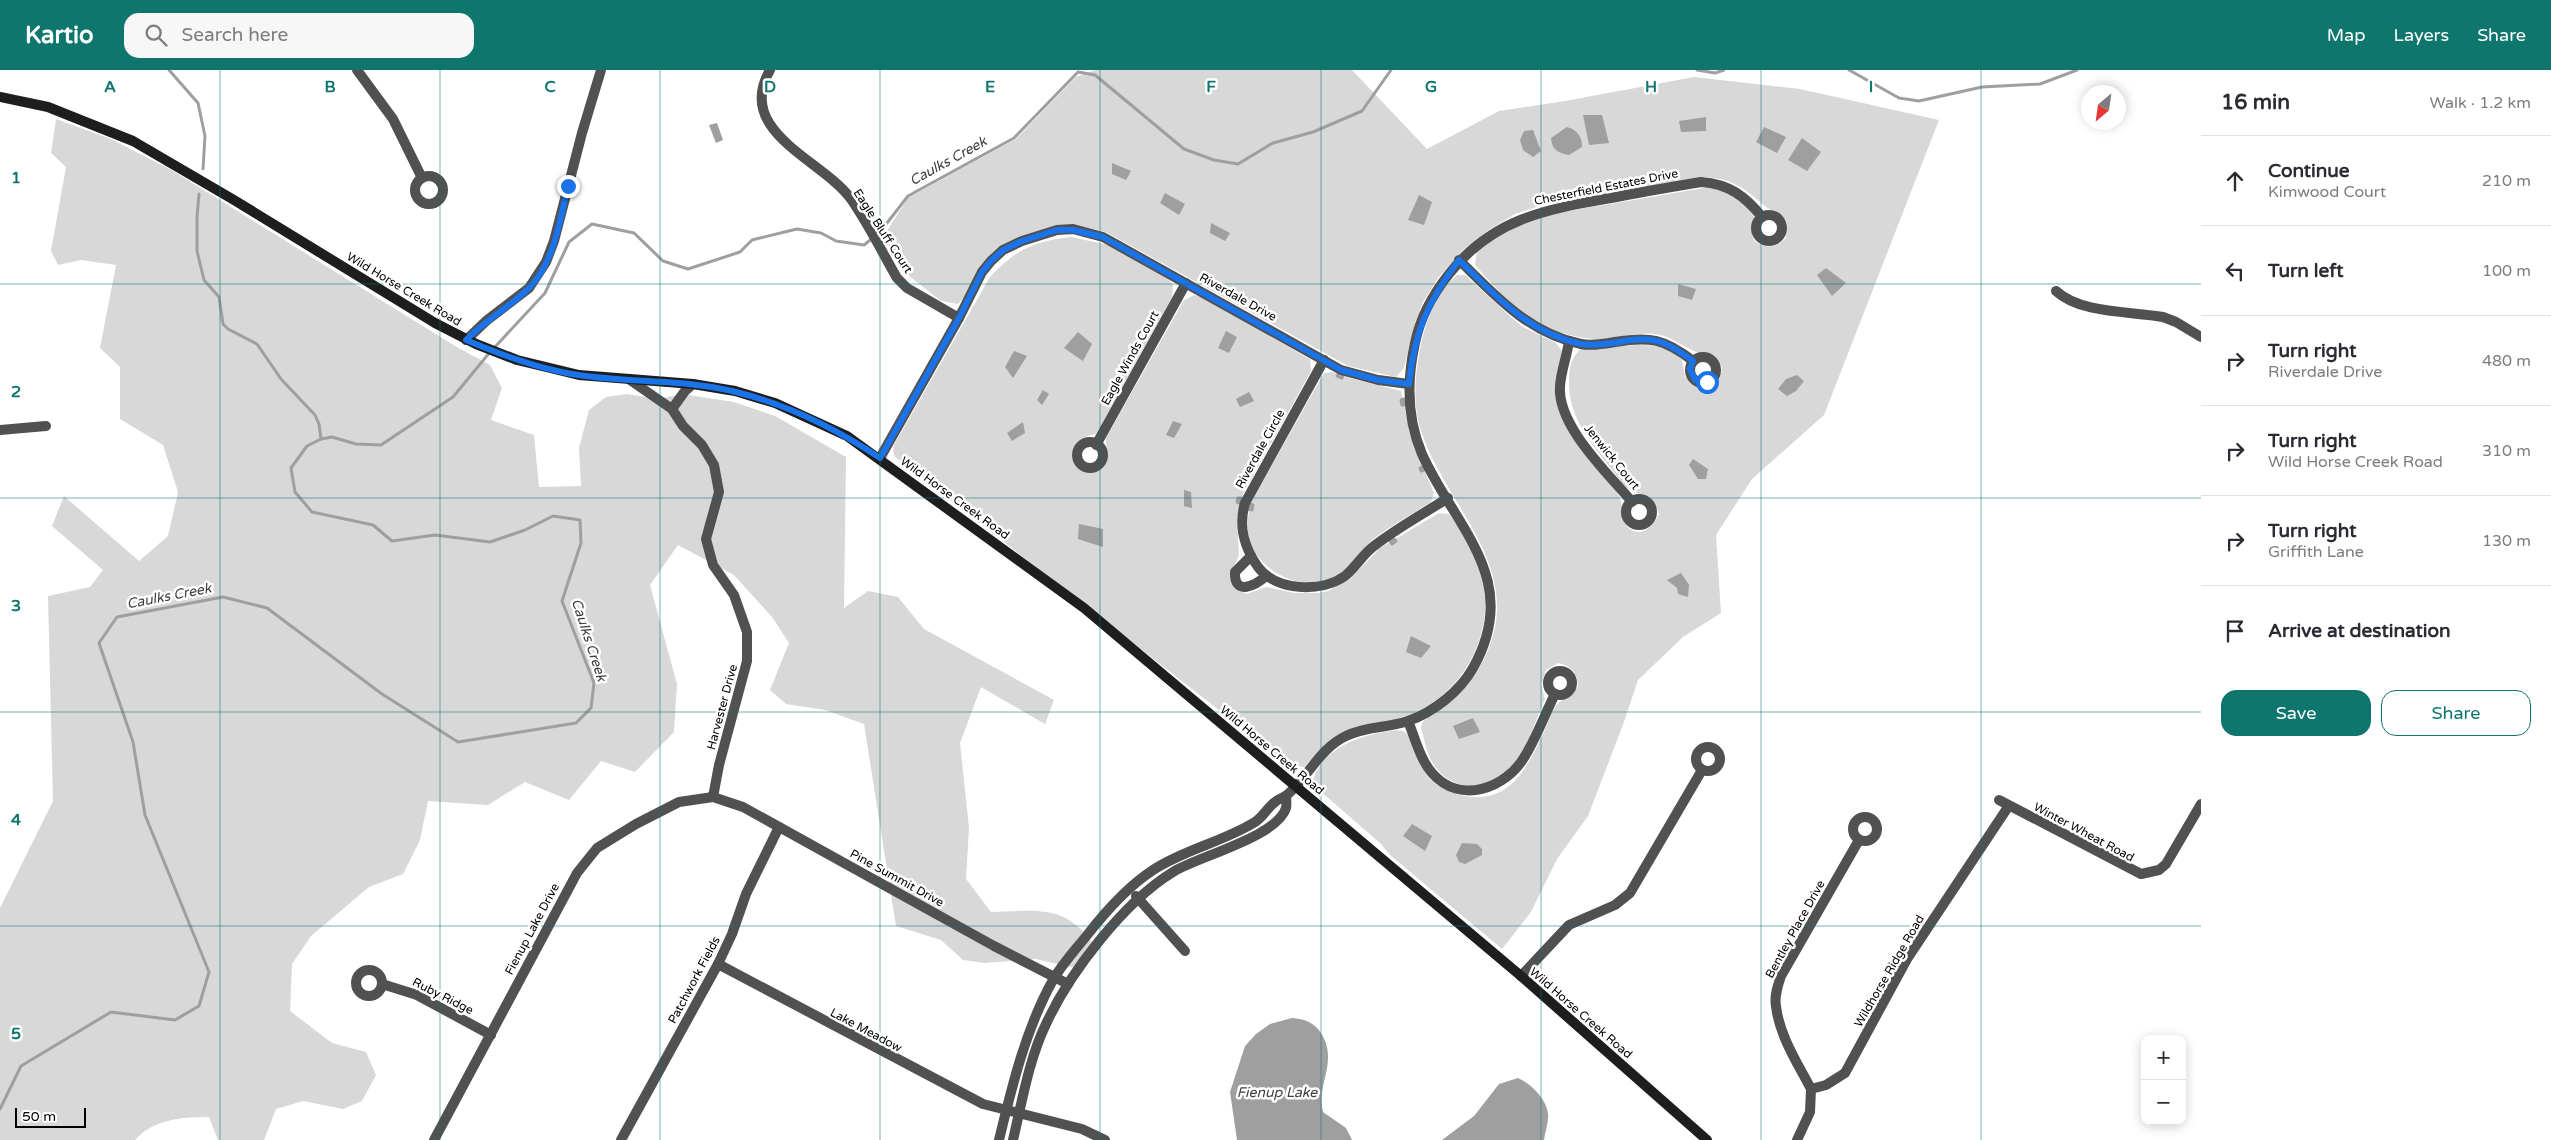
<!DOCTYPE html>
<html lang="en">
<head>
<meta charset="utf-8">
<style>
	:root { --surface:#fff; --page:#f7f7f7; --text:#2b2b33; --muted:#7c7c81; --line:#e1e1e2; --accent:#0f766e }
	body { margin:0; font-family:"Varela Round",sans-serif; background:var(--page); color:var(--text) }
	.controls { position:absolute; right:15px; bottom:15px; display:grid; overflow:hidden; border-radius:10px; box-shadow:0 2px 12px #0003 }
	.controls button { width:45px; height:45px; display:grid; place-items:center; padding:0; border:0; border-bottom:1px solid var(--line); background:var(--surface); color:var(--text); font:25px sans-serif }
	.compass { position:absolute; left:2081px; top:15px; width:45px; height:45px; border-radius:50%; background:var(--surface); box-shadow:0 2px 12px #0003; rotate:209deg }
	.scale { position:absolute; left:15px; bottom:12px; width:71px; box-sizing:border-box; padding-left:5px; border:2px solid #000; border-top:0; font-size:14px; line-height:18px; white-space:nowrap; color:#000; -webkit-text-stroke:4px #fff; paint-order:stroke }
	.stop { position:absolute; width:15px; height:15px; margin:-11px; border:4px solid #1a73e8; border-radius:50%; background:#fff }
	.stop.end { background:#1a73e8; border-color:#fff; box-shadow:0 1px 5px #0008 }
	.list { margin:0; padding:0; list-style:none }
	h2 { display:flex; justify-content:space-between; align-items:center; height:65px; margin:0; padding:0 20px; font-size:21px }
	h2 small { font-size:16px; font-weight:400; color:var(--muted) }
	.list li { display:grid; grid-template-columns:32px 1fr auto; gap:15px; align-items:center; box-sizing:border-box; height:90px; padding:0 20px; border-top:1px solid var(--line) }
	.list b { display:block; font-size:19px; white-space:nowrap }
	.list p { margin:0; font-size:16px; white-space:nowrap; color:var(--muted) }
	.list em { font-size:16px; font-style:normal; color:var(--muted) }
	.actions { display:flex; gap:10px; padding:15px 20px }
	.actions a { flex:1; padding:11px 0; border:1px solid var(--accent); border-radius:15px; text-align:center; font-size:18px; color:var(--accent) }
	.actions .main { background:var(--accent); color:#fff }
	.icon { flex:none; width:28px; height:28px; fill:none; stroke:currentColor; stroke-width:2; stroke-linecap:round; stroke-linejoin:round }
	.map { position:relative; flex:none; width:2201px; height:1070px; overflow:hidden }
	header { display:flex; align-items:center; gap:30px; box-sizing:border-box; height:70px; padding:0 25px; background:var(--accent); color:#fff }
	header strong { font-size:24px }
	nav { display:flex; gap:28px; margin-inline-start:auto; font-size:18px }
	.search { width:350px; height:45px; background:var(--page); display:flex; align-items:center; gap:12px; box-sizing:border-box; padding:0 18px; border-radius:15px; color:var(--muted); font-size:19px }
	main { display:flex }
	aside { flex:1; background:var(--surface) }
	.map>svg:first-child { display:block }
	.green { fill:#d8d8d8 }
	.water { fill:#9f9f9f }
	.lines { fill:none; stroke-linecap:round; stroke-linejoin:round }
	.stream { stroke:#9f9f9f; stroke-width:3 }
	.minor { stroke:#515151; stroke-width:10 }
	.secondary { stroke:#1e1e1e; stroke-width:10 }
	.route { stroke:#1a73e8; stroke-width:6 }
	.grid { fill:none; stroke:#0f766e; stroke-width:1; stroke-opacity:0.55 }
	.labels { text-anchor:middle; dominant-baseline:central; stroke-width:5; stroke-linejoin:round; paint-order:stroke }
	.street-label { font-size:12px; fill:#000; stroke:#fff }
	.water-label { font-size:14px; font-style:italic; fill:#404040; stroke:#fff }
	.grid-label { font-size:16px; text-anchor:middle; font-weight:bold; fill:#0f766e; stroke:#fff; stroke-width:5; stroke-linejoin:round; paint-order:stroke }
</style>
</head>
<body>
<header>
<strong>Kartio</strong>
<div class="search"><svg class="icon" aria-label="search" viewBox="0 0 24 24"><circle cx="10" cy="10" r="6"/><path d="M15 15l6 6"/></svg>Search here</div>
<nav><a>Map</a><a>Layers</a><a>Share</a></nav>
</header>
<main>
<div class="map">
<svg width="2201" height="1070" viewBox="0 0 2201 1070">
	<rect width="100%" height="100%" fill="#fff"/>
	<g class="green">
		<path d="M 1095,0 L 1352,0 L 1427,79 L 1499,41 L 1565,31 L 1694,7 L 1800,19 L 1939,50 L 1824,345 L 1752,409 L 1716,465 L 1721,543 L 1683,567 L 1638,610 L 1624,652 L 1588,746 L 1557,789 L 1531,842 L 1502,879 L 1391,786 L 1380,773 L 1312,714 C 1319,681 1355,667 1384,662 C 1392,661 1400,658 1406,663 C 1419,675 1418,698 1431,710 C 1442,721 1461,727 1476,727 C 1518,728 1533,684 1548,653 C 1550,648 1552,640 1556,636 C 1563,627 1571,628 1578,616 C 1577,603 1572,596 1558,593 L 1546,600 L 1541,615 L 1545,629 C 1536,649 1529,673 1516,692 C 1497,719 1458,726 1436,698 C 1427,687 1425,671 1421,658 L 1422,653 C 1427,647 1434,645 1440,640 C 1460,624 1475,609 1486,585 C 1526,497 1446,437 1421,361 C 1412,334 1415,303 1421,275 C 1426,250 1437,222 1457,205 L 1465,205 L 1512,248 L 1523,257 L 1556,273 L 1562,281 C 1559,294 1556,306 1558,319 C 1559,329 1589,387 1596,397 C 1603,408 1615,417 1620,428 C 1624,438 1619,452 1630,459 C 1643,468 1654,455 1659,444 C 1653,424 1644,428 1629,419 C 1622,415 1615,403 1609,396 C 1588,369 1569,347 1569,312 C 1569,297 1571,287 1582,278 C 1615,281 1654,264 1682,289 L 1685,307 L 1700,318 C 1713,317 1720,313 1722,298 C 1713,277 1710,288 1696,282 C 1682,276 1671,266 1655,264 C 1634,262 1621,268 1602,269 C 1587,270 1568,265 1553,260 C 1522,248 1497,220 1475,195 L 1477,181 L 1499,165 L 1539,146 L 1704,118 C 1720,118 1744,126 1752,141 C 1759,153 1741,170 1765,176 C 1773,178 1780,174 1786,168 C 1786,162 1789,154 1785,149 C 1781,142 1772,142 1766,137 C 1743,117 1733,108 1701,107 L 1543,135 L 1515,144 L 1487,161 L 1464,179 L 1438,208 L 1423,232 L 1415,253 L 1404,298 L 1396,307 L 1348,296 L 1106,162 L 1084,157 L 1054,158 L 1019,167 L 958,234 L 941,231 L 909,206 L 883,167 L 908,128 L 1016,69 L 1076,7 Z"/>
		<path d="M 56,49 L 111,69 L 173,101 L 455,276 L 490,295 L 502,318 L 491,350 L 534,365 L 539,417 L 581,416 L 579,378 L 589,340 L 606,327 L 627,324 L 658,329 L 682,324 L 734,332 L 775,346 L 846,387 L 844,538 L 868,521 L 898,527 L 924,559 L 1054,630 L 1045,654 L 981,617 L 960,673 L 969,758 L 966,809 L 991,842 C 1035,841 1064,833 1093,873 L 1084,900 L 1036,889 L 984,893 L 963,890 L 941,870 L 896,856 L 864,654 L 825,640 L 786,634 L 770,620 L 789,573 L 772,547 L 734,505 L 678,475 L 650,515 L 677,614 L 674,662 L 635,702 L 601,691 L 569,730 L 525,712 L 488,735 L 428,731 L 420,770 L 403,804 L 369,817 L 311,866 L 292,894 L 290,941 L 332,973 L 366,982 L 376,1005 L 362,1031 L 343,1039 L 303,1031 L 276,1039 L 264,1070 L 218,1070 L 209,1047 C 182,1047 154,1049 135,1070 L 0,1070 L 0,838 L 53,731 L 48,526 L 90,517 L 103,500 L 52,456 L 64,426 L 139,491 L 168,466 L 178,422 L 163,375 L 120,349 L 120,297 L 100,278 L 116,195 L 81,190 L 58,195 L 51,181 L 66,97 L 51,83 Z"/>
		<path d="M 1071,167 L 1109,175 L 1169,210 L 1173,215 L 1172,227 L 1096,364 C 1072,367 1062,393 1086,403 L 1101,400 L 1107,391 L 1106,368 L 1184,230 L 1194,225 L 1201,227 L 1306,287 L 1310,289 L 1311,301 L 1243,424 L 1237,448 L 1239,486 L 1230,504 L 1236,519 L 1247,524 L 1266,517 L 1294,523 L 1318,523 L 1328,521 L 1350,509 L 1380,478 L 1439,443 L 1449,444 C 1467,468 1484,498 1485,527 C 1488,568 1465,613 1430,634 C 1422,639 1412,644 1403,647 C 1382,655 1360,653 1340,664 C 1326,672 1315,685 1304,697 L 1288,694 L 895,387 L 893,381 L 894,375 L 990,207 C 1015,180 1034,171 1071,167 Z"/>
		<path d="M 1332,302 L 1353,309 L 1401,321 L 1412,372 L 1434,423 L 1431,432 C 1413,444 1393,454 1376,467 C 1363,476 1355,493 1342,502 C 1316,522 1280,512 1260,489 C 1245,472 1245,449 1253,429 L 1324,303 Z"/>
	</g>
	<g class="water">
		<path d="M 1583,45 L 1602,45 L 1609,73 L 1589,75 Z"/>
		<path d="M 1706,47 L 1706,61 L 1681,62 L 1679,51 Z"/>
		<path d="M 717,53 L 723,70 L 716,73 L 709,55 Z"/>
		<path d="M 1567,57 C 1577,60 1582,66 1582,77 L 1569,85 C 1558,83 1552,80 1551,68 Z"/>
		<path d="M 1764,57 L 1786,67 L 1777,83 L 1756,72 Z"/>
		<path d="M 1533,60 L 1541,81 L 1533,87 L 1523,80 L 1520,70 L 1524,61 Z"/>
		<path d="M 1802,68 L 1821,82 L 1807,101 L 1788,90 Z"/>
		<path d="M 1112,93 L 1131,101 L 1126,110 L 1112,104 Z"/>
		<path d="M 1165,123 L 1185,134 L 1179,145 L 1160,133 Z"/>
		<path d="M 1419,125 L 1432,132 L 1424,155 L 1408,150 Z"/>
		<path d="M 1211,153 L 1230,163 L 1225,171 L 1210,163 Z"/>
		<path d="M 1826,198 L 1846,213 L 1832,226 L 1817,205 Z"/>
		<path d="M 1678,214 L 1696,219 L 1692,230 L 1678,226 Z"/>
		<path d="M 1226,261 L 1237,267 L 1229,283 L 1218,278 Z"/>
		<path d="M 1078,262 L 1092,274 L 1083,291 L 1064,278 Z"/>
		<path d="M 1014,281 L 1027,286 L 1013,308 L 1005,297 Z"/>
		<path d="M 1797,305 L 1804,311 L 1796,321 L 1787,326 L 1778,319 L 1786,309 Z"/>
		<path d="M 1043,320 L 1049,324 L 1042,335 L 1037,330 Z"/>
		<path d="M 1249,322 L 1254,331 L 1240,337 L 1236,329 Z"/>
		<path d="M 1173,351 L 1182,354 L 1174,368 L 1166,365 Z"/>
		<path d="M 1023,352 L 1025,363 L 1012,371 L 1007,363 Z"/>
		<path d="M 1693,389 L 1708,399 L 1706,409 L 1698,409 L 1689,395 Z"/>
		<path d="M 1184,420 L 1191,422 L 1192,438 L 1184,436 Z"/>
		<path d="M 1079,454 L 1103,459 L 1103,477 L 1078,469 Z"/>
		<path d="M 1681,503 L 1689,515 L 1688,527 L 1678,524 L 1677,518 L 1667,510 Z"/>
		<path d="M 1411,566 L 1431,576 L 1421,588 L 1406,582 Z"/>
		<path d="M 1473,648 L 1480,662 L 1459,669 L 1453,656 Z"/>
		<path d="M 1412,754 L 1432,766 L 1425,781 L 1403,766 Z"/>
		<path d="M 1462,773 L 1477,774 L 1482,779 L 1482,785 L 1465,794 L 1459,792 L 1456,785 Z"/>
		<path d="M 1292,948 C 1304,949 1314,952 1321,963 C 1339,992 1316,1013 1323,1042 L 1346,1058 L 1352,1070 L 1237,1070 L 1230,1022 L 1245,976 L 1256,964 L 1270,954 Z"/>
		<path d="M 1518,1008 C 1530,1013 1546,1028 1548,1043 C 1549,1052 1545,1061 1544,1070 L 1442,1070 L 1474,1046 L 1499,1014 Z"/>
	</g>
	<g class="lines">
		<g class="stream">
			<path d="M 169,0 L 198,33 L 205,66 L 203,99"/>
			<path d="M 1697,0 L 1715,3 L 1724,0"/>
			<path d="M 1849,0 L 1899,28 L 1919,31 L 1982,17 L 2040,14 L 2077,0"/>
			<path d="M 199,124 L 197,147 L 197,181 L 204,210 L 219,227 L 223,254 L 228,259 L 257,274 L 281,309 L 315,345 L 319,354 L 321,369"/>
			<path d="M 494,278 L 545,223 L 569,172 L 592,154 L 634,163 L 663,191 L 688,199 L 740,182 L 752,170 L 797,159 L 821,163 L 836,171 L 864,175 L 880,162 L 908,126 L 1014,68 L 1078,2 L 1095,5 L 1184,79 L 1214,90 L 1238,94 L 1273,73 L 1313,62 L 1362,41 L 1391,0"/>
			<path d="M 1339,303 L 1343,305 L 1342,308 L 1337,306 Z"/>
			<path d="M 1404,329 L 1405,335 L 1402,335 L 1401,330 Z"/>
			<path d="M 1422,397 L 1424,400 L 1421,401 L 1420,398 Z"/>
			<path d="M 1238,428 L 1241,428 L 1239,433 L 1237,432 Z"/>
			<path d="M 1251,434 L 1253,435 L 1252,440 L 1248,439 Z"/>
			<path d="M 1394,469 L 1396,471 L 1392,474 L 1390,471 Z"/>
			<path d="M 0,1039 L 21,996 L 111,942 L 175,950 L 199,936 L 209,902 L 145,745 L 133,672 L 99,573 L 117,547 L 223,527 L 267,538 L 382,624 L 458,672 L 576,653 L 591,638 L 594,613 L 562,531 L 581,473 L 580,450 L 553,446 L 525,460 L 490,472 L 435,465 L 392,471 L 373,455 L 312,442 L 295,422 L 291,398 L 307,376 L 321,369 L 332,367 L 356,374 L 381,375 L 453,327 L 490,282"/>
		</g>
		<g class="minor">
			<path d="M 357,0 L 393,49 L 422,108"/>
			<path d="M 770,0 C 734,62 823,90 851,129 C 868,153 882,182 897,208 L 907,218 L 959,248"/>
			<circle cx="429" cy="120" r="14"/>
			<circle cx="1769" cy="158" r="13"/>
			<path d="M 1459,190 C 1496,226 1528,263 1581,274 C 1591,276 1604,274 1615,272 C 1650,266 1665,269 1693,291"/>
			<path d="M 2056,221 C 2081,244 2130,241 2163,247 L 2176,252 L 2201,267"/>
			<path d="M 466,270 L 486,251 L 529,218 L 546,192 L 554,171 L 582,63 L 601,0"/>
			<path d="M 1569,271 C 1567,286 1561,301 1560,316 C 1557,356 1608,403 1632,432"/>
			<circle cx="1703" cy="300" r="13"/>
			<path d="M 1324,290 L 1245,433 C 1238,457 1244,477 1258,497 C 1276,521 1321,523 1345,506 C 1356,497 1363,484 1374,476 C 1397,458 1423,444 1448,428"/>
			<path d="M 630,310 L 672,339 L 683,356 L 702,375 L 714,395 L 719,422 L 706,469 L 713,495 L 734,525 L 747,562 L 747,591 L 719,695 L 713,727"/>
			<path d="M 672,339 L 685,321 L 693,314"/>
			<path d="M 0,360 L 46,356"/>
			<circle cx="1090" cy="385" r="13"/>
			<path d="M 1096,375 L 1186,213"/>
			<path d="M 880,388 L 959,248 L 982,202 L 991,191 L 1003,180 L 1022,171 L 1057,160 L 1073,159 L 1103,167 L 1341,300 L 1378,310 L 1409,314"/>
			<circle cx="1639" cy="442" r="13"/>
			<path d="M 1251,486 L 1235,502 C 1234,527 1256,515 1266,506"/>
			<circle cx="1560" cy="613" r="12"/>
			<path d="M 1408,651 C 1415,668 1420,689 1432,703 C 1460,735 1506,719 1525,686 C 1537,666 1545,644 1555,624"/>
			<circle cx="1708" cy="689" r="12"/>
			<path d="M 1999,730 L 2141,804 L 2159,800 L 2166,794 L 2201,734"/>
			<circle cx="1865" cy="759" r="12"/>
			<path d="M 1136,826 L 1185,881"/>
			<path d="M 718,894 L 983,1034 L 1082,1059 L 1105,1070"/>
			<circle cx="369" cy="913" r="13"/>
			<path d="M 1521,906 L 1569,855 L 1615,835 L 1630,823 L 1702,700"/>
			<path d="M 382,914 L 417,925 L 491,965"/>
			<path d="M 1811,1019 C 1798,994 1779,965 1776,936 C 1774,926 1778,915 1781,906 L 1859,770"/>
			<path d="M 434,1070 L 577,803 L 597,778 L 636,754 L 679,732 L 713,727 L 743,737 L 994,876 L 1068,914"/>
			<path d="M 621,1070 L 718,894 L 732,864 L 746,824 L 779,757"/>
			<path d="M 999,1070 C 1012,1016 1026,958 1053,910 C 1062,894 1076,879 1088,864 C 1106,841 1127,817 1153,800 C 1185,779 1223,772 1255,752 C 1263,747 1267,738 1275,732 C 1278,729 1283,728 1287,725 C 1308,707 1320,678 1346,666 C 1366,656 1388,658 1408,651 C 1434,642 1460,621 1473,598 C 1523,509 1455,458 1422,384 C 1407,349 1407,309 1415,273 C 1420,248 1433,224 1449,204 C 1492,149 1546,139 1611,128 C 1641,122 1671,117 1701,112 C 1729,114 1745,126 1762,147"/>
			<path d="M 1013,1070 C 1022,1032 1029,989 1046,954 C 1070,902 1124,832 1173,802 C 1199,786 1277,767 1286,738 C 1287,735 1286,729 1286,726"/>
			<path d="M 1797,1070 L 1810,1042 L 1811,1019 L 1826,1015 L 1845,1003 L 1907,889 L 2008,737"/>
		</g>
		<path class="secondary" d="M 0,27 L 48,37 L 133,71 L 234,130 L 435,253 L 476,274 L 517,290 L 579,305 L 693,314 L 735,321 L 775,333 L 847,366 L 1084,538 L 1521,906 L 1707,1070"/>
	</g>
	<g class="lines">
		<path class="route" d="M 568,116 C 560,150 554,194 528,219 C 509,237 485,251 466,270 C 502,285 539,299 578,305 C 630,313 685,309 736,322 C 789,335 835,358 880,388 L 959,248 L 982,202 L 991,191 L 1003,180 L 1022,171 L 1057,160 L 1073,160 L 1103,167 L 1341,300 L 1378,310 L 1409,314 C 1414,263 1428,231 1459,190 C 1496,226 1528,263 1581,274 C 1593,276 1607,274 1619,272 C 1653,265 1666,271 1693,291 L 1690,299 L 1695,310 L 1707,312"/>
	</g>
	<path class="grid" d="M 220,0 L 220,1070M 440,0 L 440,1070M 660,0 L 660,1070M 880,0 L 880,1070M 1100,0 L 1100,1070M 1321,0 L 1321,1070M 1541,0 L 1541,1070M 1761,0 L 1761,1070M 1981,0 L 1981,1070M 0,214 L 2201,214M 0,428 L 2201,428M 0,642 L 2201,642M 0,856 L 2201,856"/>
	<g class="labels">
		<g class="street-label">
			<text transform="translate(1606 117) rotate(-11)">Chesterfield Estates Drive</text>
			<text transform="translate(883 161) rotate(57)">Eagle Bluff Court</text>
			<text transform="translate(404 219) rotate(31)">Wild Horse Creek Road</text>
			<text transform="translate(1238 227) rotate(29)">Riverdale Drive</text>
			<text transform="translate(1130 288) rotate(-61)">Eagle Winds Court</text>
			<text transform="translate(1260 379) rotate(-61)">Riverdale Circle</text>
			<text transform="translate(1612 387) rotate(51)">Jenwick Court</text>
			<text transform="translate(955 428) rotate(36)">Wild Horse Creek Road</text>
			<text transform="translate(722 637) rotate(-75)">Harvester Drive</text>
			<text transform="translate(1272 680) rotate(40)">Wild Horse Creek Road</text>
			<text transform="translate(2084 762) rotate(28)">Winter Wheat Road</text>
			<text transform="translate(897 808) rotate(29)">Pine Summit Drive</text>
			<text transform="translate(532 859) rotate(-62)">Fienup Lake Drive</text>
			<text transform="translate(1795 859) rotate(-61)">Bentley Place Drive</text>
			<text transform="translate(1889 901) rotate(-60)">Wildhorse Ridge Road</text>
			<text transform="translate(694 910) rotate(-62)">Patchwork Fields</text>
			<text transform="translate(443 926) rotate(27)">Ruby Ridge</text>
			<text transform="translate(1581 943) rotate(41)">Wild Horse Creek Road</text>
			<text transform="translate(866 960) rotate(28)">Lake Meadow</text>
		</g>
		<g class="water-label">
			<text transform="translate(948 91) rotate(-29)">Caulks Creek</text>
			<text transform="translate(169 526) rotate(-11)">Caulks Creek</text>
			<text transform="translate(589 570) rotate(72)">Caulks Creek</text>
			<text x="1277" y="1022">Fienup Lake</text>
		</g>
	</g>
	<g class="grid-label">
		<text x="110" y="22">A</text>
		<text x="330" y="22">B</text>
		<text x="550" y="22">C</text>
		<text x="770" y="22">D</text>
		<text x="990" y="22">E</text>
		<text x="1211" y="22">F</text>
		<text x="1431" y="22">G</text>
		<text x="1651" y="22">H</text>
		<text x="1871" y="22">I</text>
		<text x="16" y="113">1</text>
		<text x="16" y="327">2</text>
		<text x="16" y="541">3</text>
		<text x="16" y="755">4</text>
		<text x="16" y="969">5</text>
	</g>
</svg>
<div class="controls">
<button>+</button>
<button>−</button>
</div>
<svg class="compass" viewBox="-18 -18 36 36"><path d="M0-13l5 13h-10z" fill="#e53935"/><path d="M0 13l5-13h-10z" fill="#7c7c81"/></svg>
<div class="scale">50 m</div>
<div class="stop" style="left:1707px;top:312px"></div>
<div class="stop end" style="left:568px;top:116px"></div>
</div>
<aside>
<h2>16 min<small>Walk · 1.2 km</small></h2>
<ul class="list">
<li><svg class="icon" aria-label="ahead" viewBox="0 0 24 24"><path d="M12 20V5M6 11l6-6 6 6"/></svg><div><b>Continue</b><p>Kimwood Court</p></div><em>210 m</em></li>
<li><svg class="icon" aria-label="left" viewBox="0 0 24 24"><path d="M17 20v-9H6M10 6l-5 5 5 5"/></svg><div><b>Turn left</b></div><em>100 m</em></li>
<li><svg class="icon" aria-label="right" viewBox="0 0 24 24"><path d="M7 20v-9h11M14 6l5 5-5 5"/></svg><div><b>Turn right</b><p>Riverdale Drive</p></div><em>480 m</em></li>
<li><svg class="icon" aria-label="right" viewBox="0 0 24 24"><path d="M7 20v-9h11M14 6l5 5-5 5"/></svg><div><b>Turn right</b><p>Wild Horse Creek Road</p></div><em>310 m</em></li>
<li><svg class="icon" aria-label="right" viewBox="0 0 24 24"><path d="M7 20v-9h11M14 6l5 5-5 5"/></svg><div><b>Turn right</b><p>Griffith Lane</p></div><em>130 m</em></li>
<li><svg class="icon" aria-label="arrive" viewBox="0 0 24 24"><path d="M6 21V4h12l-3 4 3 4H6"/></svg><div><b>Arrive at destination</b></div></li>
</ul>
<div class="actions"><a class="main">Save</a><a>Share</a></div>
</aside>
</main>
</body>
</html>
